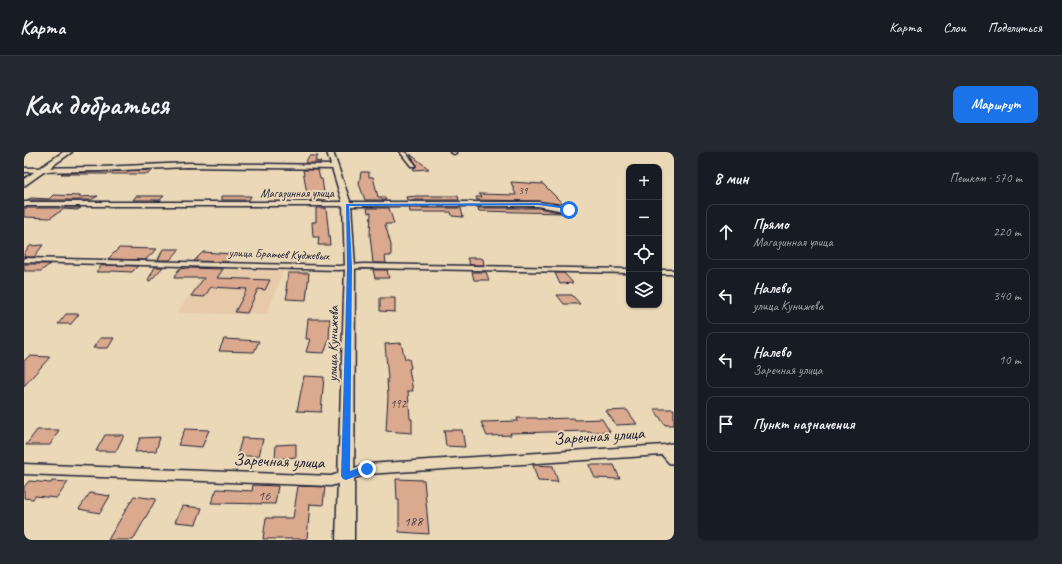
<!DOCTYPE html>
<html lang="ru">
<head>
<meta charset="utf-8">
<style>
	:root { --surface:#171b24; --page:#242831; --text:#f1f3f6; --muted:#9ea1a6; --line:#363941; --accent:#1a73e8 }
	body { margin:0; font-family:Caveat,sans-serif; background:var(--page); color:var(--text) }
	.controls { position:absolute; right:12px; top:12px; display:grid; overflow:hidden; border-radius:8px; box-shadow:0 1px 3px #0004 }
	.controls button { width:36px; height:36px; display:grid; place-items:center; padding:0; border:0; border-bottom:1px solid var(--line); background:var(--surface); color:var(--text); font:20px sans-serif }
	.stop { position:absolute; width:12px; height:12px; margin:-9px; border:3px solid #1a73e8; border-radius:50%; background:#fff }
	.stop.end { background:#1a73e8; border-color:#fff; box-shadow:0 1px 4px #0008 }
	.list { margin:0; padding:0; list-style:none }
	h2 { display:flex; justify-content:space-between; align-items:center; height:52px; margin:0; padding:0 16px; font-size:17px }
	h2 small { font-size:13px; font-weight:400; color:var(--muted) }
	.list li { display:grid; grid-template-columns:26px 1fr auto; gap:12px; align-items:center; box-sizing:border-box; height:56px; margin:0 8px 8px; padding:0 8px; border:1px solid var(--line); border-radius:8px }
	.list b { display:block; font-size:15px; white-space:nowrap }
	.list p { margin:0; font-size:13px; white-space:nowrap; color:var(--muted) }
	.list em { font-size:13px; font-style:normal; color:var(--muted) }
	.icon { flex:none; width:22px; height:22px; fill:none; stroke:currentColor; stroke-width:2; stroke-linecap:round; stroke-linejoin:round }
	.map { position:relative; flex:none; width:650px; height:388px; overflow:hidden; border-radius:8px }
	header { display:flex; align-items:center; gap:24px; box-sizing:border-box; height:56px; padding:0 20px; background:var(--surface); border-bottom:1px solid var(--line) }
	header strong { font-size:19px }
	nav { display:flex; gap:22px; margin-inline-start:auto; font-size:14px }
	.intro { display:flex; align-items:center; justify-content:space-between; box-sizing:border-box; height:96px; padding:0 24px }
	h1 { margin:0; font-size:28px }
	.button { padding:10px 18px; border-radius:8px; background:var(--accent); color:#fff; font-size:14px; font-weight:700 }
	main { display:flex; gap:24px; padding:0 24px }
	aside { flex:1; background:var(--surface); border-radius:8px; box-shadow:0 1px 3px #0004 }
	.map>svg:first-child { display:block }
	.built { fill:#e6caaa }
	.building { fill:#dba98e; stroke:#22223b }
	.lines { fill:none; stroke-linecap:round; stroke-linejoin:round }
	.minor-casing { stroke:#22223b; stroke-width:3 }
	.tertiary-casing { stroke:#22223b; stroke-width:3 }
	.trunk-casing { stroke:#22223b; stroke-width:3 }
	.minor { fill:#ead8b6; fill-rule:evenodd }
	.tertiary { fill:#ead8b6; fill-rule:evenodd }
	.trunk { fill:#ead8b6; fill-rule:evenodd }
	.route { fill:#1a73e8 }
	.labels { text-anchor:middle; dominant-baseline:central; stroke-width:4; stroke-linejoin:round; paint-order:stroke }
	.far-number-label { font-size:10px; fill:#504450 }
	.far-street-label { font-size:12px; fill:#22223b; stroke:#ead8b6 }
	.number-label { font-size:12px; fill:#504450 }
	.street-label { font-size:14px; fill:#22223b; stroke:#ead8b6 }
	.near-number-label { font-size:14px; fill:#504450 }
	.near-street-label { font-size:17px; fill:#22223b; stroke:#ead8b6 }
</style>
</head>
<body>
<header>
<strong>Карта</strong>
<nav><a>Карта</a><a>Слои</a><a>Поделиться</a></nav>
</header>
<div class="intro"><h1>Как добраться</h1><a class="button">Маршрут</a></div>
<main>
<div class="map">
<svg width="650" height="388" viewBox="0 0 650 388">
	<rect width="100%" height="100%" fill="#ead8b6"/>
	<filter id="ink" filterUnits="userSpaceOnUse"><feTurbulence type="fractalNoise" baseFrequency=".025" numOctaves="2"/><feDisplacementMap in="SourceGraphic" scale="8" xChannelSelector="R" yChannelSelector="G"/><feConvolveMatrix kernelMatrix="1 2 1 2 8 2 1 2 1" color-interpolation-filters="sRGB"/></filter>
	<g filter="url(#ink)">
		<path class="built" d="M 184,117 L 259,119 L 243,162 L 153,161 Z"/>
		<g class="building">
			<path d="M 386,2 L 405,17 L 390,18 L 389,16 L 392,15 L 392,12 Z"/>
			<path d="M 285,4 L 294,4 L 291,9 L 297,10 L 296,11 L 281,11 Z"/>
			<path d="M 129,18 L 125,22 L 37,22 L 38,21 Z"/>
			<path d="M 279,18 L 294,18 L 296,27 L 298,27 L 301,48 L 284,48 Z"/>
			<path d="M 337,20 L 345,20 L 345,25 L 349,25 L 354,45 L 361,45 L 362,48 L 341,48 L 335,32 Z"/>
			<path d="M 487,30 L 519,32 L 541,54 L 514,49 L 453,48 L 452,45 L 458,45 L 455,42 L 492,43 Z"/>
			<path d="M 29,43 L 56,44 L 55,45 L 74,44 L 67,48 L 3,48 L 7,46 L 25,47 Z"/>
			<path d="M 112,44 L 140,44 L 136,48 L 109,48 Z"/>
			<path d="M 198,44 L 227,44 L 225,48 L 198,48 Z"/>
			<path d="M 393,44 L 434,44 L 435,48 L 383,48 L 382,45 Z"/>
			<path d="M 0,56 L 57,56 L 53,58 L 40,57 L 26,66 L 0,65 Z"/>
			<path d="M 292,56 L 302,56 L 306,93 L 294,93 L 295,85 L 289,85 L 288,70 L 292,70 Z"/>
			<path d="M 343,56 L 365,56 L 370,72 L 361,72 L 367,93 L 367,104 L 361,104 L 362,111 L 349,111 L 346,83 L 347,60 L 344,61 Z"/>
			<path d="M 385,56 L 437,56 L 439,65 L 428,64 L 427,60 L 386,60 Z"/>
			<path d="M 454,56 L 514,56 L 540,61 L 455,59 Z"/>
			<path d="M 19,93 L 10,105 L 0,105 L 0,101 L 6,94 Z"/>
			<path d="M 95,96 L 133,97 L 121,108 L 84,107 Z"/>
			<path d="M 139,97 L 156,97 L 146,108 L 134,108 Z"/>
			<path d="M 179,100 L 208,102 L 203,110 L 170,109 Z"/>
			<path d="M 443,106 L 456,106 L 459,107 L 460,113 L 446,113 Z"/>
			<path d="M 0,112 L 26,112 L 17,119 L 0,119 Z"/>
			<path d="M 78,113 L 114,114 L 108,120 L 88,119 L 87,120 L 72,120 Z"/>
			<path d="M 131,115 L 139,115 L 126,129 L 124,128 Z"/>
			<path d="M 163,116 L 199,117 L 193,126 L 246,128 L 241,138 L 234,137 L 223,161 L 211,160 L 223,137 L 187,135 L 180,145 L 167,144 L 180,126 L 150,126 L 155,117 Z"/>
			<path d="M 349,118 L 363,118 L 365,126 L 351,126 Z"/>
			<path d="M 448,120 L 462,120 L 465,128 L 450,128 Z"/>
			<path d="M 264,121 L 285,121 L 282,148 L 262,147 L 264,138 L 262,138 Z"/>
			<path d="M 531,121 L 540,121 L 549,131 L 536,132 Z"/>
			<path d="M 533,143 L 548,143 L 556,152 L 540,152 Z"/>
			<path d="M 356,146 L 371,146 L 371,160 L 356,159 Z"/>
			<path d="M 42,162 L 55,162 L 47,172 L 34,172 Z"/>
			<path d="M 284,167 L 306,167 L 305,188 L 300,201 L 282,200 L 286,187 L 282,187 Z"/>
			<path d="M 76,186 L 90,186 L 84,196 L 69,196 Z"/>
			<path d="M 200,187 L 235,189 L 230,200 L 195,199 Z"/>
			<path d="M 377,191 L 381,207 L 385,207 L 387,216 L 385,217 L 389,239 L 384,239 L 386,267 L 388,267 L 388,281 L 362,279 L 364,244 L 363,227 L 364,227 L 361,192 Z"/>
			<path d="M 5,204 L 26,205 L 0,234 L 0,209 Z"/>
			<path d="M 280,224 L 300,225 L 297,260 L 273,259 Z"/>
			<path d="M 630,257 L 650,257 L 650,273 L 641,273 Z"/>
			<path d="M 603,258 L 613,272 L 592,273 L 582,259 Z"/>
			<path d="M 493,266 L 513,266 L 514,267 L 550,266 L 551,268 L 578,267 L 586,280 L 567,280 L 566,279 L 486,281 L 487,283 L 463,284 L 457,270 L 494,269 Z"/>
			<path d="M 161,277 L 185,278 L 178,295 L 154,293 Z"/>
			<path d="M 13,278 L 35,278 L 26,293 L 2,293 Z"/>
			<path d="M 420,278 L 438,278 L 441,295 L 422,294 Z"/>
			<path d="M 81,283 L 100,283 L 92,299 L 72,299 Z"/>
			<path d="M 136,285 L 132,299 L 111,300 L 116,286 Z"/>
			<path d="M 218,286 L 239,287 L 235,304 L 213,304 Z"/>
			<path d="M 272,292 L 272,305 L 251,307 L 252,293 Z"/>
			<path d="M 509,313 L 529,314 L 534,330 L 514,329 Z"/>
			<path d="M 565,313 L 590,313 L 596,327 L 571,326 Z"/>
			<path d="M 372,327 L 400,328 L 405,382 L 375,380 L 375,348 L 373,348 Z"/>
			<path d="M 5,329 L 27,331 L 28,329 L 44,330 L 33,346 L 11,344 L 9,347 L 0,346 L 0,335 Z"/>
			<path d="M 229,333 L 254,334 L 251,352 L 187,351 L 193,337 L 228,339 Z"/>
			<path d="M 274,334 L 301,335 L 299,353 L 286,352 L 283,387 L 239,387 L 242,366 L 269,366 Z"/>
			<path d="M 66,341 L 86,344 L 76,361 L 55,357 Z"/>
			<path d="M 110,344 L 132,347 L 109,388 L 84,388 Z"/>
			<path d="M 158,354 L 178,356 L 172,372 L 151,370 Z"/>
		</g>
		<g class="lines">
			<defs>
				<g id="minor">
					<path d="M 376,0 L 381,0 L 391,12 L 391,14 L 387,14 Z"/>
					<path d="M 426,0 L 432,0 L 432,1 L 430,2 Z"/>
					<path d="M 163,11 L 310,13 L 313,15 L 310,17 L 163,15 L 77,19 L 0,20 L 0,16 L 77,15 Z"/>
					<path d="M 0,50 L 514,50 L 536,53 L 548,58 L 545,60 L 514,54 L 0,54 Z"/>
					<path d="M 0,106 L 315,114 L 339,112 L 605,117 L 605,121 L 339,116 L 315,118 L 0,110 Z"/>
					<rect x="635" y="118" width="15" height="4"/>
					<path d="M 650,291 L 650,312 L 645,311 L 638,303 L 343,322 L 307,334 L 0,322 L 0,312 L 307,324 L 343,312 L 641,293 Z"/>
				</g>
				<path id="tertiary" d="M 303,0 L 309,0 L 327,52 L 331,115 L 330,388 L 312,388 L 321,115 L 319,52 Z"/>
				<path id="trunk" d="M 39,0 L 48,0 L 0,34 L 0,27 Z"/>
			</defs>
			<use href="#minor" class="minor-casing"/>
			<use href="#tertiary" class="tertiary-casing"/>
			<use href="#trunk" class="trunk-casing"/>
			<use href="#minor" class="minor"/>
			<use href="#tertiary" class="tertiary"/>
			<use href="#trunk" class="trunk"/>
		</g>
	</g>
	<path class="route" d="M 514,51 L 536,54 L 547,58 L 545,59 L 536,56 L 514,53 L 325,54 L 328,115 L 326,319 L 343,313 L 347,317 L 346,319 L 322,328 L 319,327 L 317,324 L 323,115 L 322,52 Z"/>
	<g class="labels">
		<g class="far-number-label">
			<text x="499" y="38">39</text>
		</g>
		<g class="far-street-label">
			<text x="273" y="41">Магазинная улица</text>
			<text transform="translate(255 102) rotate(2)">улица Братьев Куджевых</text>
		</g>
		<g class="number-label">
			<text x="374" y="252">192</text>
		</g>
		<g class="street-label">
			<text transform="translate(309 192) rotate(-89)">улица Кунижева</text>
		</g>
		<g class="near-number-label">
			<text x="240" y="343">16</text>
			<text x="389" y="369">188</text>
		</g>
		<g class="near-street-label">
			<text transform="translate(575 284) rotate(-4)">Заречная улица</text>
			<text transform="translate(255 309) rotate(2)">Заречная улица</text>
		</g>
	</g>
</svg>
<div class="controls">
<button>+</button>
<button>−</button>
<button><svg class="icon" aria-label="locate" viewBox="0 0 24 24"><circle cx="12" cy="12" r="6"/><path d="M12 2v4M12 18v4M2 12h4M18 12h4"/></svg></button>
<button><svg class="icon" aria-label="layers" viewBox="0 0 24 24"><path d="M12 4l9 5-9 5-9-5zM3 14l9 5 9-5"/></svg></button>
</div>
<div class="stop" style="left:545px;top:58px"></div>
<div class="stop end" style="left:343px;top:317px"></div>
</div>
<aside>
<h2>8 мин<small>Пешком · 570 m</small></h2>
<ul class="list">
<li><svg class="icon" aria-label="ahead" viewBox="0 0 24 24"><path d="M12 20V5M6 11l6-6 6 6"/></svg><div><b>Прямо</b><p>Магазинная улица</p></div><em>220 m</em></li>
<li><svg class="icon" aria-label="left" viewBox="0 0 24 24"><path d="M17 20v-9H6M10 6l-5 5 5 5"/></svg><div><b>Налево</b><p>улица Кунижева</p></div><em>340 m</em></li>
<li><svg class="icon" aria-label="left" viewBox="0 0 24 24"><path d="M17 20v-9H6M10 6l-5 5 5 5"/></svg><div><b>Налево</b><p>Заречная улица</p></div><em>10 m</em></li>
<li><svg class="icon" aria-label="arrive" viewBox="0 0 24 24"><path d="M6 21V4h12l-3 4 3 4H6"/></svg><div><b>Пункт назначения</b></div></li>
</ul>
</aside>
</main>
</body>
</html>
